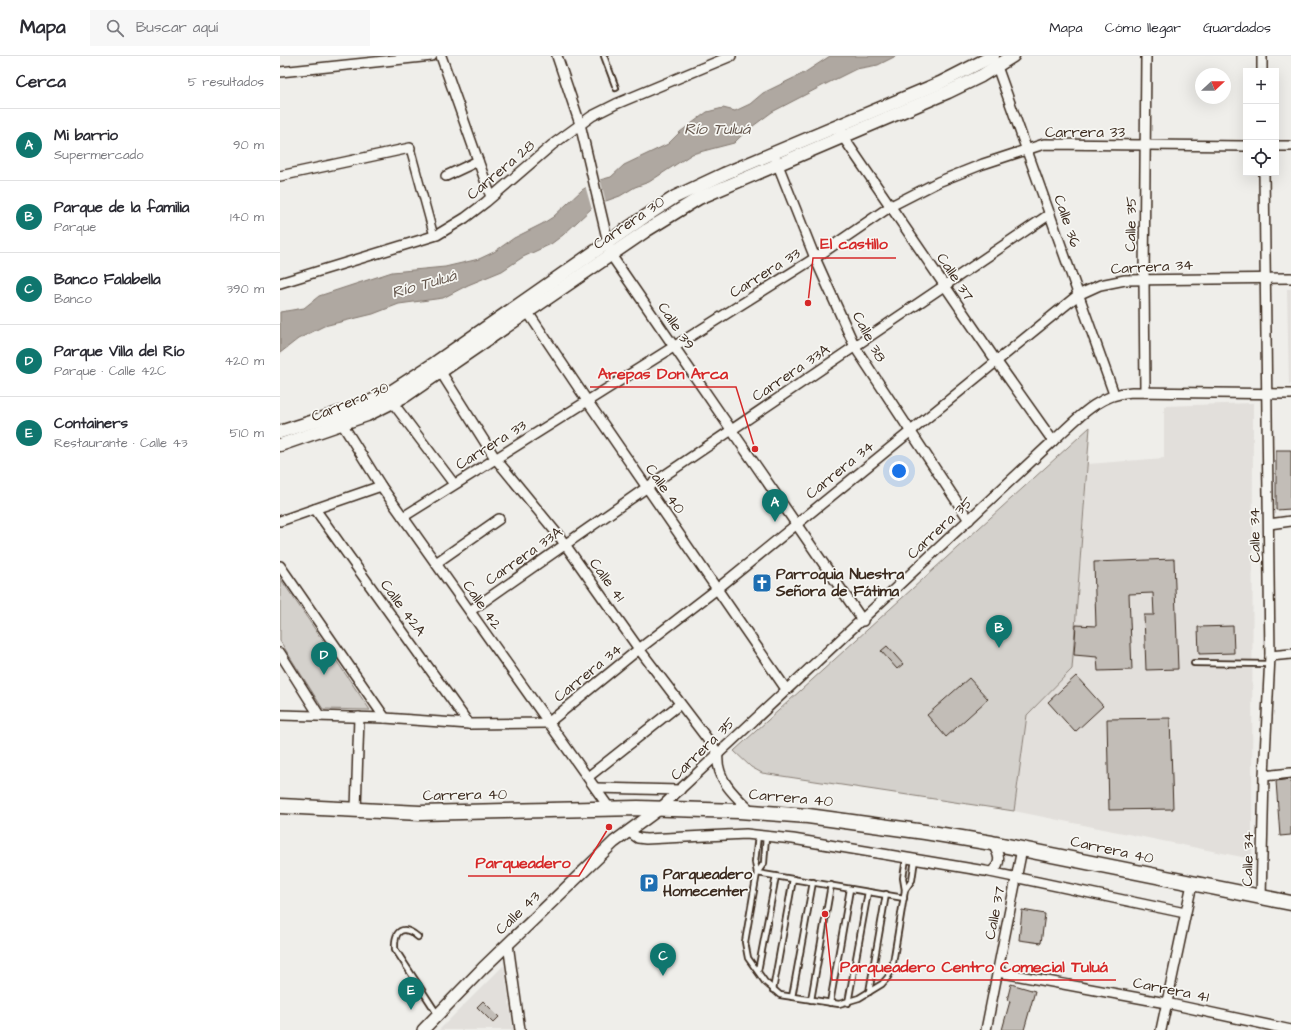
<!DOCTYPE html>
<html lang="es">
<head>
<meta charset="utf-8">
<style>
	:root { --surface:#fff; --page:#f7f7f7; --text:#2b2b33; --muted:#7c7c81; --line:#e1e1e2; --accent:#0f766e }
	body { margin:0; font-family:"Architects Daughter",sans-serif; background:var(--page); color:var(--text) }
	.controls { position:absolute; right:12px; top:12px; display:grid; overflow:hidden; border-radius:0px; box-shadow:0 4px 16px #0002 }
	.controls button { width:36px; height:36px; display:grid; place-items:center; padding:0; border:0; border-bottom:1px solid var(--line); background:var(--surface); color:var(--text); font:20px sans-serif }
	.compass { position:absolute; left:915px; top:12px; width:36px; height:36px; border-radius:50%; background:var(--surface); box-shadow:0 4px 16px #0002; rotate:68deg }
	.you { position:absolute; left:619px; top:415px; width:14px; height:14px; margin:-10px; border:3px solid #fff; border-radius:50%; background:#1a73e8; box-shadow:0 0 0 6px #1a73e833 }
	.badge { display:grid; place-items:center; width:26px; height:26px; border-radius:50%; background:var(--accent); color:#fff; font-size:13px; font-weight:700 }
	.pin { position:absolute; translate:-50% -33px; filter:drop-shadow(0 1px 2px #0008) }
	.pin::after { content:''; position:absolute; top:21px; width:14px; height:12px; background:inherit; clip-path:polygon(0 0,100% 0,50% 100%) }
	.list { margin:0; padding:0; list-style:none }
	h2 { display:flex; justify-content:space-between; align-items:center; height:52px; margin:0; padding:0 16px; font-size:17px }
	h2 small { font-size:13px; font-weight:400; color:var(--muted) }
	.list li { display:grid; grid-template-columns:26px 1fr auto; gap:12px; align-items:center; box-sizing:border-box; height:72px; padding:0 16px; border-top:1px solid var(--line) }
	.list b { display:block; font-size:15px; white-space:nowrap }
	.list p { margin:0; font-size:13px; white-space:nowrap; color:var(--muted) }
	.list em { font-size:13px; font-style:normal; color:var(--muted) }
	.icon { flex:none; width:22px; height:22px; fill:none; stroke:currentColor; stroke-width:2; stroke-linecap:round; stroke-linejoin:round }
	.map { position:relative; flex:none; width:1011px; height:974px; overflow:hidden }
	header { display:flex; align-items:center; gap:24px; box-sizing:border-box; height:56px; padding:0 20px; background:var(--surface); border-bottom:1px solid var(--line) }
	header strong { font-size:19px }
	nav { display:flex; gap:22px; margin-inline-start:auto; font-size:14px }
	.search { width:280px; height:36px; background:var(--page); display:flex; align-items:center; gap:10px; box-sizing:border-box; padding:0 14px; border-radius:0px; color:var(--muted); font-size:15px }
	main { display:flex }
	aside { flex:1; background:var(--surface) }
	.map>svg:first-child { display:block }
	.built { fill:#e2dfdb }
	.green { fill:#d4d1cc; stroke:#887e75 }
	.water { fill:#afa8a1; stroke:#81766d }
	.pier { fill:#efeeea }
	.building { fill:#c2bdb7; stroke:#3b2a1e }
	.lines { fill:none; stroke-linecap:round; stroke-linejoin:round }
	.service-casing { stroke:#3b2a1e; stroke-width:8 }
	.pedestrian-casing { stroke:#3b2a1e; stroke-width:10 }
	.minor-casing { stroke:#3b2a1e; stroke-width:12 }
	.tertiary-casing { stroke:#3b2a1e; stroke-width:14 }
	.secondary-casing { stroke:#3b2a1e; stroke-width:15 }
	.primary-casing { stroke:#3b2a1e; stroke-width:17 }
	.service { stroke:#f6f6f2; stroke-width:4.5 }
	.pedestrian { stroke:#f6f6f2; stroke-width:7 }
	.minor { stroke:#f6f6f2; stroke-width:9 }
	.tertiary { stroke:#f6f6f2; stroke-width:11 }
	.secondary { stroke:#f6f6f2; stroke-width:12 }
	.primary { stroke:#f6f6f2; stroke-width:14 }
	.labels { text-anchor:middle; dominant-baseline:central; stroke-width:3.5; stroke-linejoin:round; paint-order:stroke }
	.street-label { font-size:15px; fill:#3b2a1e; stroke:#f6f6f2 }
	.poi-label { font-size:15px; font-weight:bold; fill:#3b2a1e; stroke:#f6f6f2; text-anchor:start }
	.water-label { font-size:16px; font-style:italic; fill:#64564c; stroke:#f6f6f2 }
	.leader { fill:none; stroke:#d62828; stroke-width:1.5 }
	.callout-dot { fill:#d62828; stroke:#f6f6f2; stroke-width:1.5 }
	.callout-label { font-size:16px; text-anchor:middle; font-weight:bold; fill:#d62828; stroke:#f6f6f2; stroke-width:3.5; stroke-linejoin:round; paint-order:stroke }
</style>
</head>
<body>
<header>
<strong>Mapa</strong>
<div class="search"><svg class="icon" aria-label="search" viewBox="0 0 24 24"><circle cx="10" cy="10" r="6"/><path d="M15 15l6 6"/></svg>Buscar aquí</div>
<nav><a>Mapa</a><a>Cómo llegar</a><a>Guardados</a></nav>
</header>
<main>
<aside>
<h2>Cerca<small>5 resultados</small></h2>
<ul class="list">
<li><span class="badge">A</span><div><b>Mi barrio</b><p>Supermercado</p></div><em>90 m</em></li>
<li><span class="badge">B</span><div><b>Parque de la familia</b><p>Parque</p></div><em>140 m</em></li>
<li><span class="badge">C</span><div><b>Banco Falabella</b><p>Banco</p></div><em>390 m</em></li>
<li><span class="badge">D</span><div><b>Parque Villa del Río</b><p>Parque · Calle 42C</p></div><em>420 m</em></li>
<li><span class="badge">E</span><div><b>Containers</b><p>Restaurante · Calle 43</p></div><em>510 m</em></li>
</ul>
</aside>
<div class="map">
<svg width="1011" height="974" viewBox="0 0 1011 974">
	<rect width="100%" height="100%" fill="#efeeea"/>
	<filter id="ink" filterUnits="userSpaceOnUse"><feTurbulence type="fractalNoise" baseFrequency=".025" numOctaves="2"/><feDisplacementMap in="SourceGraphic" scale="8" xChannelSelector="R" yChannelSelector="G"/><feConvolveMatrix kernelMatrix="1 2 1 2 8 2 1 2 1" color-interpolation-filters="sRGB"/></filter>
	<g filter="url(#ink)">
		<g class="built">
			<path d="M 1007,233 L 1011,233 L 1011,328 L 1009,328 Z"/>
			<path d="M 973,347 L 972,803 L 734,755 L 747,659 L 792,613 L 808,408 L 884,402 L 884,350 Z"/>
			<path d="M 224,909 L 233,974 L 159,974 Z"/>
		</g>
		<g class="green">
			<path d="M 810,371 L 792,613 L 747,659 L 734,755 L 482,717 L 471,711 L 454,695 Z"/>
			<path d="M 0,522 L 90,654 L 43,653 L 0,585 Z"/>
		</g>
		<path class="water" d="M 550,0 L 616,0 L 598,9 L 576,13 L 544,29 L 492,56 L 465,76 L 454,87 L 412,98 L 369,126 L 355,131 L 340,140 L 323,146 L 312,152 L 283,179 L 271,188 L 243,201 L 222,215 L 188,229 L 163,242 L 119,248 L 93,258 L 44,270 L 18,283 L 0,297 L 0,256 L 24,252 L 39,240 L 112,216 L 165,211 L 199,203 L 214,196 L 234,182 L 262,168 L 273,161 L 302,134 L 316,125 L 331,121 L 344,109 L 388,88 L 400,76 L 427,56 L 443,52 L 455,55 L 470,48 L 483,37 L 524,17 Z"/>
		<path class="pier" d="M 320,122 L 326,147 L 312,154 L 305,129 Z"/>
		<g class="building">
			<path d="M 996,394 L 1011,394 L 1011,453 L 996,454 Z"/>
			<path d="M 894,503 L 898,613 L 866,614 L 864,559 L 874,559 L 873,537 L 849,538 L 852,614 L 818,615 L 817,601 L 794,599 L 796,569 L 816,570 L 814,506 Z"/>
			<path d="M 953,570 L 954,597 L 919,598 L 918,571 Z"/>
			<path d="M 607,590 L 623,608 L 617,613 L 601,595 Z"/>
			<path d="M 796,620 L 823,650 L 795,676 L 768,646 Z"/>
			<path d="M 689,622 L 708,643 L 666,681 L 647,659 Z"/>
			<path d="M 890,662 L 893,753 L 829,754 L 827,663 Z"/>
			<path d="M 1011,723 L 1011,779 L 1000,780 L 996,725 Z"/>
			<path d="M 742,854 L 765,858 L 761,887 L 739,884 Z"/>
			<path d="M 731,928 L 755,935 L 744,974 L 722,974 L 730,945 L 727,944 Z"/>
			<path d="M 203,945 L 219,961 L 213,967 L 197,951 Z"/>
		</g>
		<g class="lines">
			<defs>
				<g id="service">
					<path d="M 324,0 L 336,32"/>
					<path d="M 914,607 L 990,608"/>
					<path d="M 478,779 L 475,806 L 477,817 L 465,886 L 468,902 L 485,926 L 500,939 L 559,948 L 579,942 L 602,928 L 608,921 L 612,913 L 625,834 L 623,822 L 626,802"/>
					<path d="M 477,817 L 624,842"/>
					<path d="M 477,817 L 484,807 L 486,780"/>
					<path d="M 625,834 L 632,824 L 635,803"/>
					<path d="M 138,881 C 123,868 114,874 115,893 L 158,959"/>
					<path d="M 478,915 L 496,820"/>
					<path d="M 493,934 L 513,823"/>
					<path d="M 589,936 L 606,838"/>
					<path d="M 512,941 L 533,826"/>
					<path d="M 531,944 L 551,829"/>
					<path d="M 550,947 L 570,833"/>
					<path d="M 568,947 L 588,836"/>
				</g>
				<path id="pedestrian" d="M 130,92 L 154,180"/>
				<g id="minor">
					<path d="M 161,0 L 211,141"/>
					<path d="M 277,0 L 300,68 L 331,199 L 583,565"/>
					<path d="M 982,0 L 982,15"/>
					<path d="M 715,5 L 834,338"/>
					<path d="M 0,16 L 152,0"/>
					<path d="M 559,75 L 717,306 L 773,385"/>
					<path d="M 996,90 L 1011,90"/>
					<path d="M 496,104 L 535,202 L 575,291 L 689,464"/>
					<path d="M 0,120 L 130,92"/>
					<path d="M 166,120 L 198,105"/>
					<path d="M 0,227 L 157,179 L 185,162 L 206,146 L 272,89 L 312,60 L 336,48 L 451,0"/>
					<path d="M 245,252 L 308,346 L 506,633"/>
					<path d="M 157,310 L 215,402 L 279,480 L 359,593 L 438,697 C 435,723 455,740 472,756"/>
					<path d="M 865,335 L 864,223 L 866,0"/>
					<path d="M 113,347 L 174,428"/>
					<path d="M 59,363 L 101,430 L 330,753"/>
					<path d="M 35,453 L 189,668"/>
					<path d="M 123,461 L 535,202 L 611,150 L 658,126 L 703,108 L 764,88 L 966,90"/>
					<path d="M 0,465 L 101,430"/>
					<path d="M 989,468 L 1011,465"/>
					<path d="M 156,507 L 219,463"/>
					<path d="M 0,510 L 105,662"/>
					<path d="M 190,555 L 366,432 L 770,158"/>
					<path d="M 0,597 L 39,659"/>
					<path d="M 990,600 L 1011,598"/>
					<path d="M 0,659 L 105,662 L 189,668 L 268,667 L 359,593 L 437,533 L 798,239 L 820,229 L 845,224 L 1011,222"/>
					<path d="M 984,720 L 1011,717"/>
					<path d="M 308,721 L 400,648"/>
					<path d="M 316,732 L 400,734"/>
					<path d="M 379,753 L 773,385 C 797,363 818,338 852,336 L 1011,338"/>
					<path d="M 76,754 L 79,661"/>
					<path d="M 348,775 L 358,782 L 366,783 L 466,778 L 513,783 L 705,815 L 905,857"/>
					<path d="M 711,816 C 723,807 719,798 712,787"/>
					<path d="M 981,841 L 984,720 L 990,600 L 984,117"/>
					<path d="M 228,888 L 240,974"/>
					<path d="M 718,916 L 886,947 L 1011,974"/>
					<path d="M 706,974 L 742,793"/>
					<path d="M 881,974 L 912,828"/>
				</g>
				<path id="tertiary" d="M 143,974 L 203,912 L 334,786 L 379,753"/>
				<g id="secondary">
					<path d="M 0,376 L 81,350 L 112,335 L 155,307 L 360,164 L 395,141 L 444,118 L 660,27 L 713,0"/>
					<path d="M 0,389 L 87,359 L 125,340 L 367,174 L 419,142 L 668,36 L 701,20 L 733,0"/>
				</g>
				<path id="primary" d="M 0,750 L 140,757 L 358,752 L 459,755 L 528,760 L 645,776 L 712,787 L 1011,847"/>
			</defs>
			<use href="#service" class="service-casing"/>
			<use href="#pedestrian" class="pedestrian-casing"/>
			<use href="#minor" class="minor-casing"/>
			<use href="#tertiary" class="tertiary-casing"/>
			<use href="#secondary" class="secondary-casing"/>
			<use href="#primary" class="primary-casing"/>
			<use href="#service" class="service"/>
			<use href="#pedestrian" class="pedestrian"/>
			<use href="#minor" class="minor"/>
			<use href="#tertiary" class="tertiary"/>
			<use href="#secondary" class="secondary"/>
			<use href="#primary" class="primary"/>
		</g>
	</g>
	<defs>
		<symbol id="church-square" viewBox="-11 -11 22 22"><rect x="-9" y="-9" width="18" height="18" rx="4" fill="#1f6fb2" stroke="#f6f6f2"/><path d="M-1.2-6h2.4v3.5h3.3v2.4h-3.3V6h-2.4V-.1h-3.3v-2.4h3.3Z" fill="#fff"/></symbol>
		<symbol id="parking-square" viewBox="-11 -11 22 22"><rect x="-9" y="-9" width="18" height="18" rx="4" fill="#1f6fb2" stroke="#f6f6f2"/><path d="M-3.5-5.5H1a3.5 3.5 0 0 1 0 7H-1V5.5H-3.5ZM-1-3.4V-.6H.8a1.4 1.4 0 0 0 0-2.8Z" fill="#fff"/></symbol>
	</defs>
	<g fill-rule="evenodd">
		<use href="#church-square" x="471" y="516" width="22" height="22"/>
		<use href="#parking-square" x="358" y="816" width="22" height="22"/>
	</g>
	<g class="labels">
		<g class="street-label">
			<text x="805" y="76">Carrera 33</text>
			<text transform="translate(221 114) rotate(-40)">Carrera 28</text>
			<text transform="translate(787 165) rotate(71)">Calle 36</text>
			<text transform="translate(349 167) rotate(-34)">Carrera 30</text>
			<text transform="translate(851 168) rotate(-89)">Calle 35</text>
			<text transform="translate(872 211) rotate(-3)">Carrera 34</text>
			<text transform="translate(485 217) rotate(-32)">Carrera 33</text>
			<text transform="translate(675 221) rotate(56)">Calle 37</text>
			<text transform="translate(396 270) rotate(56)">Calle 39</text>
			<text transform="translate(589 281) rotate(62)">Calle 38</text>
			<text transform="translate(511 317) rotate(-34)">Carrera 33A</text>
			<text transform="translate(70 346) rotate(-22)">Carrera 30</text>
			<text transform="translate(211 389) rotate(-32)">Carrera 33</text>
			<text transform="translate(560 414) rotate(-39)">Carrera 34</text>
			<text transform="translate(385 433) rotate(55)">Calle 40</text>
			<text transform="translate(660 472) rotate(-43)">Carrera 35</text>
			<text transform="translate(975 479) rotate(-91)">Calle 34</text>
			<text transform="translate(244 500) rotate(-35)">Carrera 33A</text>
			<text transform="translate(327 524) rotate(54)">Calle 41</text>
			<text transform="translate(202 549) rotate(55)">Calle 42</text>
			<text transform="translate(123 552) rotate(54)">Calle 42A</text>
			<text transform="translate(308 617) rotate(-39)">Carrera 34</text>
			<text transform="translate(423 693) rotate(-44)">Carrera 35</text>
			<text transform="translate(185 739) rotate(-1)">Carrera 40</text>
			<text transform="translate(511 742) rotate(5)">Carrera 40</text>
			<text transform="translate(832 794) rotate(12)">Carrera 40</text>
			<text transform="translate(968 803) rotate(-89)">Calle 34</text>
			<text transform="translate(238 857) rotate(-44)">Calle 43</text>
			<text transform="translate(715 857) rotate(-79)">Calle 37</text>
			<text transform="translate(891 934) rotate(11)">Carrera 41</text>
		</g>
		<g class="poi-label">
			<text x="496" y="518">Parroquia Nuestra<tspan x="496" dy="17">Señora de Fátima</tspan></text>
			<text x="383" y="818">Parqueadero<tspan x="383" dy="17">Homecenter</tspan></text>
		</g>
		<g class="water-label">
			<text x="437" y="73">Río Tuluá</text>
			<text transform="translate(144 228) rotate(-16)">Río Tuluá</text>
		</g>
	</g>
	<path class="leader" d="M528 247L533 202H616M475 393L456 331H310M329 771L299 820H188M545 858L552 924H836"/>
	<g class="callout-dot">
		<circle cx="528" cy="247" r="4"/>
		<circle cx="475" cy="393" r="4"/>
		<circle cx="329" cy="771" r="4"/>
		<circle cx="545" cy="858" r="4"/>
	</g>
	<g class="callout-label">
		<text x="574" y="193">El castillo</text>
		<text x="383" y="323">Arepas Don Arca</text>
		<text x="243" y="812">Parqueadero</text>
		<text x="694" y="916">Parqueadero Centro Comecial Tuluá</text>
	</g>
</svg>
<div class="controls">
<button>+</button>
<button>−</button>
<button><svg class="icon" aria-label="locate" viewBox="0 0 24 24"><circle cx="12" cy="12" r="6"/><path d="M12 2v4M12 18v4M2 12h4M18 12h4"/></svg></button>
</div>
<svg class="compass" viewBox="-18 -18 36 36"><path d="M0-13l5 13h-10z" fill="#e53935"/><path d="M0 13l5-13h-10z" fill="#7c7c81"/></svg>
<div class="you"></div>
<div class="pin badge" style="left:495px;top:466px">A</div>
<div class="pin badge" style="left:719px;top:592px">B</div>
<div class="pin badge" style="left:383px;top:920px">C</div>
<div class="pin badge" style="left:44px;top:619px">D</div>
<div class="pin badge" style="left:131px;top:954px">E</div>
</div>
</main>
</body>
</html>
